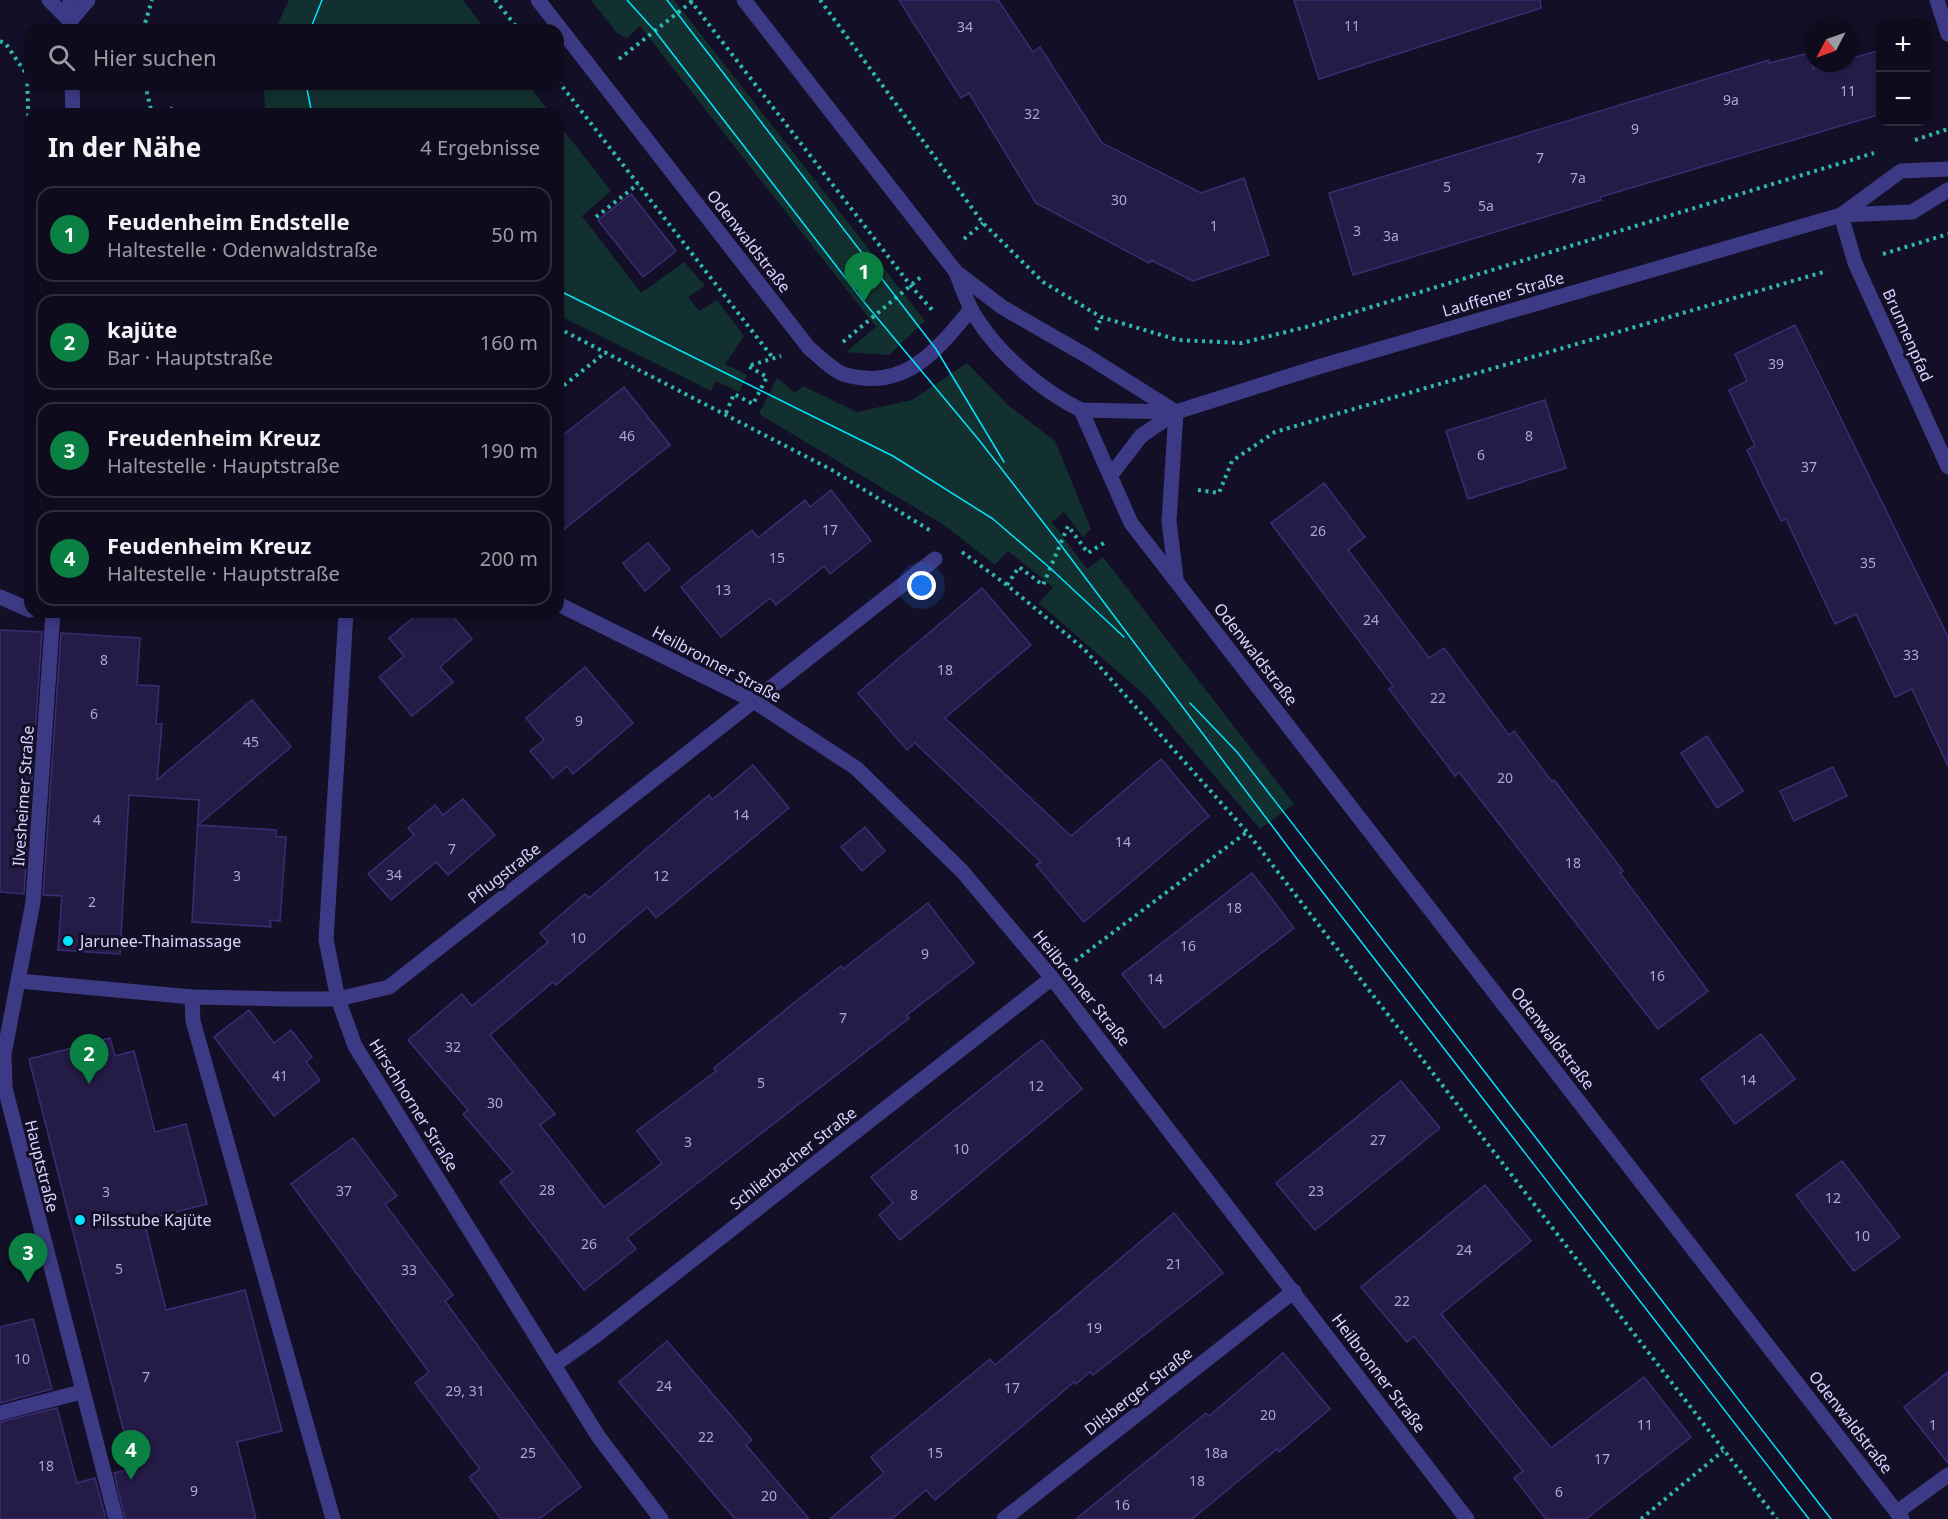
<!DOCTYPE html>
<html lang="de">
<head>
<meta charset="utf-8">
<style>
	:root { --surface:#0e0b1c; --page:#1c1929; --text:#f1f3f6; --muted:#9b9ba3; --line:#2e2b3b; --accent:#0b8043 }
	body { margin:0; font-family:"Noto Sans",sans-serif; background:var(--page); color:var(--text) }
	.controls { position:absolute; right:18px; top:18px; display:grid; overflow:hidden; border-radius:12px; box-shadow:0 3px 9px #0003 }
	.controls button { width:54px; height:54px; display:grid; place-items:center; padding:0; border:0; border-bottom:2px solid var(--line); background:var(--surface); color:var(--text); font:30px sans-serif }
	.compass { position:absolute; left:1804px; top:18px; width:54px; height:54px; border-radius:50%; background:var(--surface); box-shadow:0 3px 9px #0003; rotate:229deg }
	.you { position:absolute; left:922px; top:586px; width:21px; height:21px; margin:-15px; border:4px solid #fff; border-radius:50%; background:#1a73e8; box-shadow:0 0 0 9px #1a73e833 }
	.badge { display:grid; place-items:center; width:39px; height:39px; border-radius:50%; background:var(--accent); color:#fff; font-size:20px; font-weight:700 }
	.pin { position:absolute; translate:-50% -50px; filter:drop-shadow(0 2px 3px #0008) }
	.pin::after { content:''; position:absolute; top:32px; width:21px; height:18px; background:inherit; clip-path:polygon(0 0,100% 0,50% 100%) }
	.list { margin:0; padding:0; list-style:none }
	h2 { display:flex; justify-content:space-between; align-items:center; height:78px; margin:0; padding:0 24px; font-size:26px }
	h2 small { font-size:20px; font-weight:400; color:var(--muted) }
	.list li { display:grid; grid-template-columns:39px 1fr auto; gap:18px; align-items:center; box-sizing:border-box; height:96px; margin:0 12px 12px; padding:0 12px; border:2px solid var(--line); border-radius:18px }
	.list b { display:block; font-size:22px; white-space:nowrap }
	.list p { margin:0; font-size:20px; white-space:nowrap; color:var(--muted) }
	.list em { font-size:20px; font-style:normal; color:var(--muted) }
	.icon { flex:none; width:33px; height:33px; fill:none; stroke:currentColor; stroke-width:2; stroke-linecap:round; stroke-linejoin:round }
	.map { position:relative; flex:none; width:1948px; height:1519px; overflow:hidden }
	.search { position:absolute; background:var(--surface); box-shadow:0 3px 9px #0003; left:24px; top:24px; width:540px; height:66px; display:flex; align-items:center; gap:15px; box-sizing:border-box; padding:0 21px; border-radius:18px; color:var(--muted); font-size:22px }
	.panel { position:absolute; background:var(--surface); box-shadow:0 3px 9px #0003; left:24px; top:108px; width:540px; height:510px; border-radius:18px }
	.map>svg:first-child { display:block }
	.green { fill:#12302f }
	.building { fill:#241b47; stroke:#3b2d73; stroke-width:1.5 }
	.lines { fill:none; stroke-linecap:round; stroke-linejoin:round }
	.path { stroke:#2fb8b0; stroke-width:4; stroke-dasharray:3 4.5; stroke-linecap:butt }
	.minor { stroke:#3d3a85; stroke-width:15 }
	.tram { stroke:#00e5ff; stroke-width:1.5 }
	.poi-dot { fill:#00e5ff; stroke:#130f26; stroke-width:2 }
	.labels { text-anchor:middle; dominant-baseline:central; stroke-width:6; stroke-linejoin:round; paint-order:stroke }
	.number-label { font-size:14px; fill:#aca6d1 }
	.street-label { font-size:16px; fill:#d9d4ff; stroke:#130f26 }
	.poi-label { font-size:16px; fill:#d9d4ff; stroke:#130f26; text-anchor:start }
</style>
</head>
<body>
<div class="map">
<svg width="1948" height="1519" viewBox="0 0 1948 1519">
	<rect width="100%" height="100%" fill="#130f26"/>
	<g class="green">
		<path d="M 289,0 L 463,0 L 486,30 L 275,30 Z"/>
		<path d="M 591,0 L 674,0 L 925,321 L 889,355 L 846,352 L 876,327 L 640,26 L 627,38 L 617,33 Z"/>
		<path d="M 264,84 L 528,84 L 551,114 L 265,114 Z"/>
		<path d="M 558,123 L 611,191 L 582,216 L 641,293 L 684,262 L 705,286 L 688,297 L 699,311 L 717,300 L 744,336 L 725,364 L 747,375 L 739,392 L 716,381 L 711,391 L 558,315 Z"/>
		<path d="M 967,363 L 1008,405 L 1055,441 L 1091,529 L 1083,537 L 1064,512 L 1052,522 L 1087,569 L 1103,557 L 1294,804 L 1260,829 L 1147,697 L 1039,603 L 1053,587 L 1008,551 L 995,565 L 944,525 L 759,414 L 777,378 L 795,393 L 803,386 L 857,412 L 912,400 Z"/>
	</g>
	<g class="building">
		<path d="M 899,0 L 998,0 L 1033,52 L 1040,47 L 1102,143 L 1201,193 L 1244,178 L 1269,255 L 1193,281 L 1151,260 L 1149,263 L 1036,203 L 969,93 L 961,98 Z"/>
		<path d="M 1294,0 L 1540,0 L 1541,8 L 1319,79 Z"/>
		<path d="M 1881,50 L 1881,114 L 1600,197 L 1601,200 L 1353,275 L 1329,193 L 1769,60 L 1769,63 L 1813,52 L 1813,69 L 1835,63 L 1849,63 L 1849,59 Z"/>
		<path d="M 631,194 L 676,251 L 643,277 L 598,220 Z"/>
		<path d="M 1795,325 L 1948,637 L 1948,766 L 1912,689 L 1895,697 L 1856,614 L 1835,624 L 1786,519 L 1781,521 L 1747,450 L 1755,446 L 1729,390 L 1747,381 L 1735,354 Z"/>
		<path d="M 624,387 L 670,445 L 558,534 L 558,439 Z"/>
		<path d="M 1545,400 L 1566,468 L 1468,499 L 1446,431 Z"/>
		<path d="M 1324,483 L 1365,537 L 1348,550 L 1429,658 L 1444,648 L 1509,735 L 1514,731 L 1552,782 L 1554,780 L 1623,871 L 1620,873 L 1708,991 L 1658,1029 L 1459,772 L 1455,776 L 1389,689 L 1393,686 L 1271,523 Z"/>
		<path d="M 831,490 L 871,541 L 830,574 L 824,566 L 776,605 L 770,598 L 721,637 L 681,587 L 752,530 L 758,538 L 805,500 L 810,507 Z"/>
		<path d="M 648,543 L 670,569 L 645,591 L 623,563 Z"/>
		<path d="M 982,588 L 1031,645 L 945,718 L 1071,836 L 1161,759 L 1209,816 L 1084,922 L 1036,865 L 1041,862 L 915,743 L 907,750 L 858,693 Z"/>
		<path d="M 420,612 L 449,612 L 472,639 L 440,667 L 453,682 L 412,716 L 379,677 L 404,656 L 389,638 Z"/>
		<path d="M 0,630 L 42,632 L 24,894 L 0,892 Z"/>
		<path d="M 61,633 L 140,638 L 137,685 L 159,686 L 156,724 L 162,724 L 157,780 L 252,700 L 291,747 L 198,825 L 276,830 L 276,837 L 286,837 L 280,921 L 270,920 L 271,927 L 192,922 L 199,800 L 129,795 L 120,954 L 58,950 L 62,896 L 43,895 Z"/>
		<path d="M 585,667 L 633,723 L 573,774 L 567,766 L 553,778 L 530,751 L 544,740 L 526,718 Z"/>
		<path d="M 1707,736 L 1743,791 L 1717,808 L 1681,753 Z"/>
		<path d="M 753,765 L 789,808 L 656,918 L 647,907 L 556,985 L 553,982 L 490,1035 L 555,1114 L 540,1125 L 604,1207 L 662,1163 L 637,1131 L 716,1071 L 714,1068 L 795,1002 L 841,966 L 843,969 L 928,903 L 974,963 L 907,1015 L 909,1018 L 627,1238 L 636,1249 L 584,1290 L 500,1182 L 513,1172 L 463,1114 L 468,1110 L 408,1040 L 462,994 L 472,1006 L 548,942 L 540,933 L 585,894 L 589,898 L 709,795 L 712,800 Z"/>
		<path d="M 1833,767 L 1847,796 L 1794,821 L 1780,791 Z"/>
		<path d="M 463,799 L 495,835 L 448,875 L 436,862 L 391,900 L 368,874 L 414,835 L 408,828 L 435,805 L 443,815 Z"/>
		<path d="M 865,827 L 885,851 L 862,871 L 841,847 Z"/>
		<path d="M 1252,873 L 1294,928 L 1164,1028 L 1122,974 Z"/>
		<path d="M 249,1010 L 274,1043 L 291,1030 L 312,1057 L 306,1062 L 320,1080 L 274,1116 L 214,1037 Z"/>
		<path d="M 1761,1034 L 1795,1079 L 1735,1124 L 1701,1079 Z"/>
		<path d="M 110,1038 L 115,1056 L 134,1051 L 155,1132 L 186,1124 L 207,1204 L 156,1217 L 157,1222 L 145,1225 L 166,1310 L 245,1290 L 282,1431 L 237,1442 L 256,1519 L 125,1519 L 114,1473 L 133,1468 L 29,1059 Z"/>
		<path d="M 1042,1040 L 1082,1089 L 900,1240 L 879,1215 L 893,1203 L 871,1177 Z"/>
		<path d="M 1401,1081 L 1440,1128 L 1315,1230 L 1276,1183 Z"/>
		<path d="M 353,1138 L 397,1196 L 385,1204 L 453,1295 L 445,1301 L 581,1487 L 539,1519 L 501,1519 L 469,1477 L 480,1469 L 415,1383 L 429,1372 L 291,1184 Z"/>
		<path d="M 1842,1161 L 1900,1237 L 1854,1271 L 1796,1195 Z"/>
		<path d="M 1485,1185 L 1531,1241 L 1441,1314 L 1551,1448 L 1644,1377 L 1691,1437 L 1586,1519 L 1546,1519 L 1514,1478 L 1523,1471 L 1414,1336 L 1407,1342 L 1361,1287 Z"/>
		<path d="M 1174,1213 L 1223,1273 L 1093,1375 L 1090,1372 L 1076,1384 L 1074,1382 L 935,1500 L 926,1490 L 892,1519 L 830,1519 L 884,1473 L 871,1457 L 990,1359 L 995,1365 Z"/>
		<path d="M 33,1319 L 52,1389 L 0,1403 L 0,1327 Z"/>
		<path d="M 667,1341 L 752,1440 L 746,1445 L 809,1519 L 735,1519 L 619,1382 Z"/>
		<path d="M 1283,1353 L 1330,1409 L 1279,1452 L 1277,1449 L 1192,1519 L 1076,1519 L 1206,1413 L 1209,1416 Z"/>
		<path d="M 1948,1372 L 1948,1463 L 1904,1407 Z"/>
		<path d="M 57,1408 L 77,1483 L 95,1478 L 106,1519 L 0,1519 L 0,1422 Z"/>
	</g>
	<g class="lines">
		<g class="path">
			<path d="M 495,0 L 519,30"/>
			<path d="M 690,0 L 911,286 L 933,311"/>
			<path d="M 820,0 L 983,223 L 1043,282 L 1101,317 L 1178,340 L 1242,343 L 1306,327 L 1874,153"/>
			<path d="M 143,30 L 152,0"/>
			<path d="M 0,41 L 6,44 L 27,75 L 30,166"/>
			<path d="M 619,59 L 694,0"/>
			<path d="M 558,81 L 773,358"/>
			<path d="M 145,84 L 152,114"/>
			<path d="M 164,114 L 173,108"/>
			<path d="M 1915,140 L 1948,129"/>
			<path d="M 596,217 L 638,184"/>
			<path d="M 964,239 L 983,223"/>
			<path d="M 1883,254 L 1948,234"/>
			<path d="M 558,328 L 832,470 L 931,531"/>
			<path d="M 1096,330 L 1101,317"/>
			<path d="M 843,342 L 922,276"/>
			<path d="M 558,390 L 606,352"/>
			<path d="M 726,413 L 734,394 L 753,404 L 767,377 L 748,366 L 781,356"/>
			<path d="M 1198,490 L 1219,493 L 1232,461 L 1275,432 L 1827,271"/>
			<path d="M 962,552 L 1007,585 L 1084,649 L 1247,832 L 1777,1519"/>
			<path d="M 1007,585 L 1019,567 L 1043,585 L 1068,526 L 1088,553 L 1107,541"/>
			<path d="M 1075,961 L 1247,832"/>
			<path d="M 1641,1519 L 1723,1451"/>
		</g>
		<g class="minor">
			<path d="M 49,0 L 70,21"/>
			<path d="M 70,0 L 70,30"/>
			<path d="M 538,0 L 809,348 C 819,356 834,372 846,375 C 906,391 937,350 971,309"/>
			<path d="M 744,0 L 956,272 L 1002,307 L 1087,356 L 1176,412"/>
			<path d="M 1937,0 L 1948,34"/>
			<path d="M 70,21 L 88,0"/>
			<path d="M 72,84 L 73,114"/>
			<path d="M 1841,215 L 1855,263 L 1948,467"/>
			<path d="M 1841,215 L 1901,171 L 1948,169"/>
			<path d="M 956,272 C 962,287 967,305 977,319 C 1000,355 1042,391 1081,410 L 1174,412"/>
			<path d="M 1081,410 L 1131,523 L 1902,1519"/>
			<path d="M 1111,475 L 1141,436 L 1176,412 L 1318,367 L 1841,215 L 1912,212 L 1948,190"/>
			<path d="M 1176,579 L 1169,521 L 1176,412"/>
			<path d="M 0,597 L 30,610"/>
			<path d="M 558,604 L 752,700 L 856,768 L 962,871 L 1052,978 L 1467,1519"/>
			<path d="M 53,612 L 33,902 L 4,1054 L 5,1088 L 116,1519"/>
			<path d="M 346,612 L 326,940 L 338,999 L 355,1046 L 598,1436 L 661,1519"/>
			<path d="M 19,981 L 192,997 L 286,999 L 338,999 L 389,987 L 935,559"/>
			<path d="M 192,997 L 193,1021 L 333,1519"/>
			<path d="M 554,1365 L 594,1337 L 1052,978"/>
			<path d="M 0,1413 L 81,1392"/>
			<path d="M 1897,1512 L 1948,1475"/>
			<path d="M 1004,1519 L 1294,1291"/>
		</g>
		<g class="tram">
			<path d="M 627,0 L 655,31 L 864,302 L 979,440 L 1060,544 L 1297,859 L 1809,1519"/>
			<path d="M 667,0 L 936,349 L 1004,462"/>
			<path d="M 310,30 L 322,0"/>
			<path d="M 306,84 L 312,114"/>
			<path d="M 558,290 L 893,456 L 993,519 L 1050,568 L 1124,637"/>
			<path d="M 1190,703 L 1237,752 L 1831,1519"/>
		</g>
	</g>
	<g class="poi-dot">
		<circle cx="68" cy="941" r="6"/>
		<circle cx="80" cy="1220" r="6"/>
	</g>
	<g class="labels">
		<g class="number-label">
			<text x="1352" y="25">11</text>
			<text x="965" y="26">34</text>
			<text x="1848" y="90">11</text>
			<text x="1731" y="99">9a</text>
			<text x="1032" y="113">32</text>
			<text x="1635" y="128">9</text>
			<text x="1540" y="157">7</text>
			<text x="1578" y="177">7a</text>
			<text x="1447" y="186">5</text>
			<text x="1119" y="199">30</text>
			<text x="1486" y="205">5a</text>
			<text x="1214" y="225">1</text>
			<text x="1357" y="230">3</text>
			<text x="1391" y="235">3a</text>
			<text x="1776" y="363">39</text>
			<text x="627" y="435">46</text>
			<text x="1529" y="435">8</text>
			<text x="1481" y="454">6</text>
			<text x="1809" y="466">37</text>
			<text x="830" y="529">17</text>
			<text x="1318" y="530">26</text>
			<text x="777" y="557">15</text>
			<text x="1868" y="562">35</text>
			<text x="723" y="589">13</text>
			<text x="1371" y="619">24</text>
			<text x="1911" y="654">33</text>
			<text x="104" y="659">8</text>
			<text x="945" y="669">18</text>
			<text x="1438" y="697">22</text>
			<text x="94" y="713">6</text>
			<text x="579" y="720">9</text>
			<text x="251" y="741">45</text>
			<text x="1505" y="777">20</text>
			<text x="741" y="814">14</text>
			<text x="97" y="819">4</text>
			<text x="1123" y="841">14</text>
			<text x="452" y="848">7</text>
			<text x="1573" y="862">18</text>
			<text x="394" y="874">34</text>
			<text x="237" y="875">3</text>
			<text x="661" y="875">12</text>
			<text x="92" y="901">2</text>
			<text x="1234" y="907">18</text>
			<text x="578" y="937">10</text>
			<text x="1188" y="945">16</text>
			<text x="925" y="953">9</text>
			<text x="1657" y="975">16</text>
			<text x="1155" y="978">14</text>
			<text x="843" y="1017">7</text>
			<text x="453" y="1046">32</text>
			<text x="280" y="1075">41</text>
			<text x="1748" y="1079">14</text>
			<text x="761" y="1082">5</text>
			<text x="1036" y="1085">12</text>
			<text x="495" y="1102">30</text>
			<text x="1378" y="1139">27</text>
			<text x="688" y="1141">3</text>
			<text x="961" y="1148">10</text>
			<text x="547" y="1189">28</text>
			<text x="344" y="1190">37</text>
			<text x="1316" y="1190">23</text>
			<text x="106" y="1191">3</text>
			<text x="914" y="1194">8</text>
			<text x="1833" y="1197">12</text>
			<text x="1862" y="1235">10</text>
			<text x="589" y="1243">26</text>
			<text x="1464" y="1249">24</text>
			<text x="1174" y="1263">21</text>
			<text x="119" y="1268">5</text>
			<text x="409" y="1269">33</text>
			<text x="1402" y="1300">22</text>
			<text x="1094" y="1327">19</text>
			<text x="22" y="1358">10</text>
			<text x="146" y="1376">7</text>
			<text x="664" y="1385">24</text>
			<text x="1012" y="1387">17</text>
			<text x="465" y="1390">29, 31</text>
			<text x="1268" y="1414">20</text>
			<text x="1645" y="1424">11</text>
			<text x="1933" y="1424">1</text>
			<text x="706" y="1436">22</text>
			<text x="528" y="1452">25</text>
			<text x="935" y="1452">15</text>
			<text x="1216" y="1452">18a</text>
			<text x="1602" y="1458">17</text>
			<text x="46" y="1465">18</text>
			<text x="1197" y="1480">18</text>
			<text x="194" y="1490">9</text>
			<text x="1559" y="1491">6</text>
			<text x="769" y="1495">20</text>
			<text x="1122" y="1504">16</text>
		</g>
		<g class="street-label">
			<text transform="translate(749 241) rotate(52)">Odenwaldstraße</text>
			<text transform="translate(1503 294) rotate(-16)">Lauffener Straße</text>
			<text transform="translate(1908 335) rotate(66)">Brunnenpfad</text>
			<text transform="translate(1256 654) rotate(52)">Odenwaldstraße</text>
			<text transform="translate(717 664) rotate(28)">Heilbronner Straße</text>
			<text transform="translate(23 796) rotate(-86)">Ilvesheimer Straße</text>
			<text transform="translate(504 873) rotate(-38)">Pflugstraße</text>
			<text transform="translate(1082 988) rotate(51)">Heilbronner Straße</text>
			<text transform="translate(1553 1038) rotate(52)">Odenwaldstraße</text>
			<text transform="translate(414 1105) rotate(58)">Hirschhorner Straße</text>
			<text transform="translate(793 1158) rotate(-38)">Schlierbacher Straße</text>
			<text transform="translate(42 1166) rotate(76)">Hauptstraße</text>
			<text transform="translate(1379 1373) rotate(53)">Heilbronner Straße</text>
			<text transform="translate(1138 1391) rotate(-38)">Dilsberger Straße</text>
			<text transform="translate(1851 1422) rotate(52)">Odenwaldstraße</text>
		</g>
		<g class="poi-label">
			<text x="80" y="941">Jarunee-Thaimassage</text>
			<text x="92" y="1220">Pilsstube Kajüte</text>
		</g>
	</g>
</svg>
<div class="controls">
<button>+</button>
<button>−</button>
</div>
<svg class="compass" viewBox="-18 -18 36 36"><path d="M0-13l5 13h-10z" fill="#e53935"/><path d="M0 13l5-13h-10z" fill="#9b9ba3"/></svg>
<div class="you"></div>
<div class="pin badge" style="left:864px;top:302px">1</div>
<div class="pin badge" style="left:89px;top:1084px">2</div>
<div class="pin badge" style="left:28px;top:1283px">3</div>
<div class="pin badge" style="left:131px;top:1480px">4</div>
<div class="search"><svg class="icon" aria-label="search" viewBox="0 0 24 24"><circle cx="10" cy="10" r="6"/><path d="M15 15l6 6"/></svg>Hier suchen</div>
<section class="panel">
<h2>In der Nähe<small>4 Ergebnisse</small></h2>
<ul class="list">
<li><span class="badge">1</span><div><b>Feudenheim Endstelle</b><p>Haltestelle · Odenwaldstraße</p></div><em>50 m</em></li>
<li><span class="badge">2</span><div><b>kajüte</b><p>Bar · Hauptstraße</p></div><em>160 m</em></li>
<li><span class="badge">3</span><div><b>Freudenheim Kreuz</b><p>Haltestelle · Hauptstraße</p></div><em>190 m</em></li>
<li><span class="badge">4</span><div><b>Feudenheim Kreuz</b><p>Haltestelle · Hauptstraße</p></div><em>200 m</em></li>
</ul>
</section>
</div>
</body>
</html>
